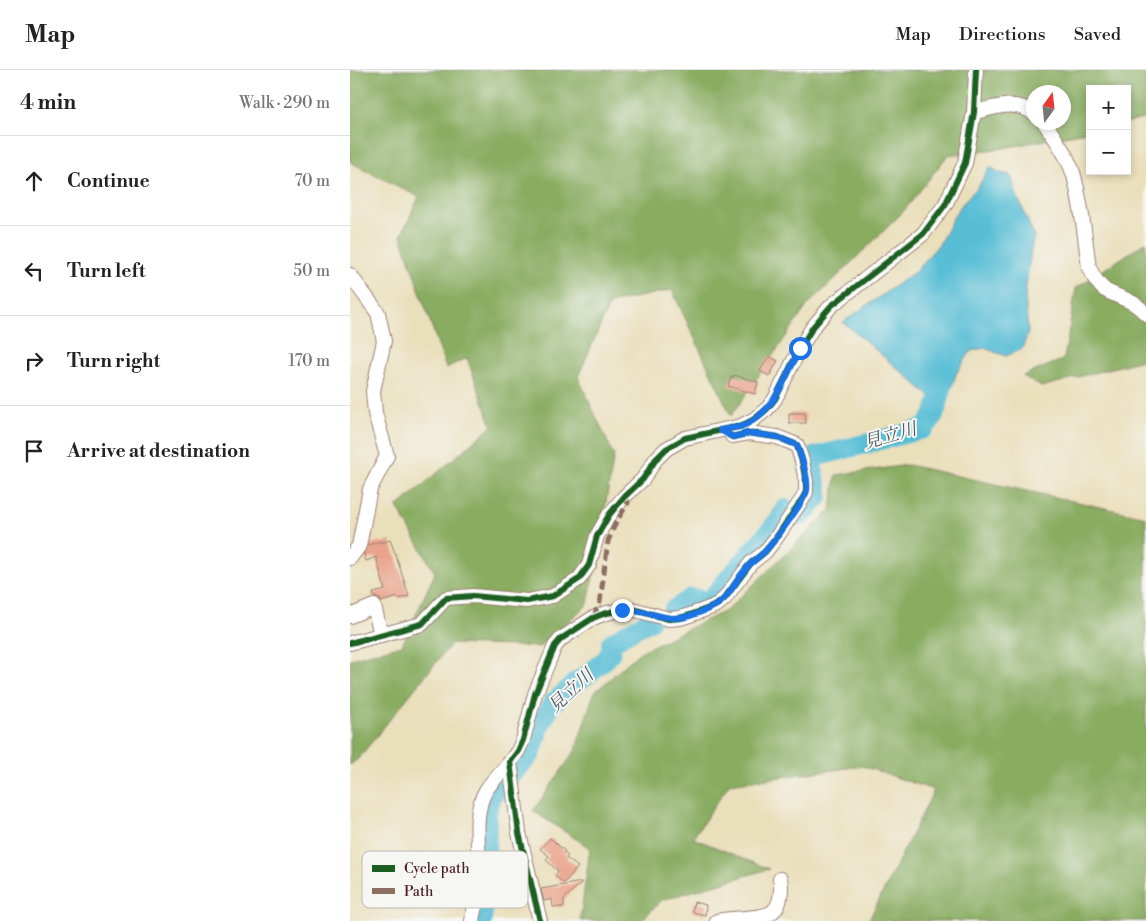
<!DOCTYPE html>
<html lang="en">
<head>
<meta charset="utf-8">
<style>
	:root { --surface:#fff; --page:#f2f2f2; --text:#222; --muted:#767676; --line:#e0e0e0 }
	body { margin:0; font-family:"Libre Bodoni","Noto Serif JP",serif; background:var(--page); color:var(--text) }
	.controls { position:absolute; right:15px; top:15px; display:grid; overflow:hidden; border-radius:0px; box-shadow:0 2px 8px #0003 }
	.controls button { width:45px; height:45px; display:grid; place-items:center; padding:0; border:0; border-bottom:1px solid var(--line); background:var(--surface); color:var(--text); font:25px sans-serif }
	.compass { position:absolute; left:676px; top:15px; width:45px; height:45px; border-radius:50%; background:var(--surface); box-shadow:0 2px 8px #0003; rotate:15deg }
	.stop { position:absolute; width:15px; height:15px; margin:-11px; border:4px solid #1a73e8; border-radius:50%; background:#fff }
	.stop.end { background:#1a73e8; border-color:#fff; box-shadow:0 1px 5px #0008 }
	.list { margin:0; padding:0; list-style:none }
	h2 { display:flex; justify-content:space-between; align-items:center; height:65px; margin:0; padding:0 20px; font-size:21px }
	h2 small { font-size:16px; font-weight:400; color:var(--muted) }
	.list li { display:grid; grid-template-columns:32px 1fr auto; gap:15px; align-items:center; box-sizing:border-box; height:90px; padding:0 20px; border-top:1px solid var(--line) }
	.list b { display:block; font-size:19px; white-space:nowrap }
	.list em { font-size:16px; font-style:normal; color:var(--muted) }
	.icon { flex:none; width:28px; height:28px; fill:none; stroke:currentColor; stroke-width:2; stroke-linecap:round; stroke-linejoin:round }
	.map { position:relative; flex:none; width:796px; height:851px; overflow:hidden }
	header { display:flex; align-items:center; gap:30px; box-sizing:border-box; height:70px; padding:0 25px; background:var(--surface); border-bottom:1px solid var(--line) }
	header strong { font-size:24px }
	nav { display:flex; gap:28px; margin-inline-start:auto; font-size:18px }
	main { display:flex }
	aside { flex:1; background:var(--surface) }
	.map>svg:first-child { display:block }
	.forest { fill:#88ac61; stroke:#696646; fill-rule:evenodd }
	.water { fill:#58bed6; stroke:#516e80 }
	.lines { fill:none; stroke-linecap:round; stroke-linejoin:round }
	.river { stroke:#58bed6; stroke-width:20 }
	.building { fill:#eaa48d }
	.minor-casing { stroke:#9a7f73; stroke-width:16 }
	.minor { stroke:#fff; stroke-width:14 }
	.quiet { stroke:#8d6e63; stroke-width:5; stroke-dasharray:10 5; stroke-linecap:butt }
	.cycleway-casing { stroke:#f6f6f2; stroke-width:9 }
	.cycleway { stroke:#1b5e20; stroke-width:6 }
	.route { stroke:#1a73e8; stroke-width:6 }
	.labels { text-anchor:middle; dominant-baseline:central; stroke-width:4; stroke-linejoin:round; paint-order:stroke }
	.water-label { font-size:18px; font-style:italic; fill:#4f5767; stroke:#f6f6f2 }
	.key { fill:#f6f6f2; stroke:#c2b6b6; stroke-width:1 }
	.key-label { font-size:14px; fill:#4a1f2b }
</style>
</head>
<body>
<header>
<strong>Map</strong>
<nav><a>Map</a><a>Directions</a><a>Saved</a></nav>
</header>
<main>
<aside>
<h2>4 min<small>Walk · 290 m</small></h2>
<ul class="list">
<li><svg class="icon" aria-label="ahead" viewBox="0 0 24 24"><path d="M12 20V5M6 11l6-6 6 6"/></svg><div><b>Continue</b></div><em>70 m</em></li>
<li><svg class="icon" aria-label="left" viewBox="0 0 24 24"><path d="M17 20v-9H6M10 6l-5 5 5 5"/></svg><div><b>Turn left</b></div><em>50 m</em></li>
<li><svg class="icon" aria-label="right" viewBox="0 0 24 24"><path d="M7 20v-9h11M14 6l5 5-5 5"/></svg><div><b>Turn right</b></div><em>170 m</em></li>
<li><svg class="icon" aria-label="arrive" viewBox="0 0 24 24"><path d="M6 21V4h12l-3 4 3 4H6"/></svg><div><b>Arrive at destination</b></div></li>
</ul>
</aside>
<div class="map">
<svg width="796" height="851" viewBox="0 0 796 851">
	<rect width="100%" height="100%" fill="#f6f6f2"/>
	<filter id="ink" filterUnits="userSpaceOnUse"><feTurbulence type="fractalNoise" baseFrequency=".02" numOctaves="2"/><feDisplacementMap in="SourceGraphic" scale="10" xChannelSelector="R" yChannelSelector="G"/><feConvolveMatrix kernelMatrix="1 2 1 2 8 2 1 2 1" color-interpolation-filters="sRGB"/></filter>
	<filter id="wash" filterUnits="userSpaceOnUse"><feTurbulence type="fractalNoise" baseFrequency=".0096" numOctaves="4" result="noise"/><feDisplacementMap in="SourceGraphic" scale="20" xChannelSelector="R" yChannelSelector="G"/><feGaussianBlur stdDeviation="1.12" result="paint"/><feColorMatrix in="noise" values="0 0 0 0 0 0 0 0 0 0 0 0 0 0 0 0 0 1.4 0 .05"/><feComposite in="paint" operator="in"/></filter>
	<g filter="url(#wash)">
		<rect width="100%" height="100%" fill="#eadfbb"/>
		<g class="forest">
			<path d="M 0,0 L 796,0 L 796,48 L 777,53 L 777,19 L 740,19 L 740,61 L 654,78 L 598,85 L 553,142 L 457,236 L 381,346 L 322,220 L 260,233 L 228,307 L 264,386 L 238,534 L 189,577 L 101,574 L 8,689 L 0,695 L 0,589 L 52,575 L 85,503 L 47,437 L 142,356 L 117,288 L 96,298 L 51,166 L 69,127 L 0,92 ZM 684,22 L 714,22 L 714,52 L 684,52 Z"/>
			<path d="M 796,172 L 796,289 L 691,317 L 673,306 L 714,289 L 726,218 Z"/>
			<path d="M 558,395 L 796,447 L 796,851 L 516,851 L 520,848 L 584,720 L 512,696 L 379,714 L 343,768 L 419,799 L 312,830 L 291,851 L 231,851 L 230,850 L 240,778 L 183,741 L 225,681 L 244,623 L 290,582 L 377,540 L 481,440 L 486,405 Z"/>
		</g>
		<path class="water" d="M 640,97 L 650,103 L 661,105 L 666,123 L 684,166 L 681,180 L 675,224 L 678,263 L 672,279 L 656,286 L 634,278 L 621,281 L 606,304 L 595,339 L 493,252 L 565,202 L 590,173 L 604,146 L 615,130 L 628,117 Z"/>
		<g class="lines">
			<g class="river">
				<path d="M 451,446 L 468,427 L 468,420 L 460,388 L 573,359 C 588,346 589,327 594,309"/>
				<path d="M 323,540 L 341,528 L 359,531 L 430,449 L 435,439"/>
				<path d="M 132,851 L 132,846 L 139,820 L 136,794 L 137,750 L 137,742 L 142,726 L 151,714 L 167,699 L 181,684 L 191,653 L 202,634 L 226,612 L 237,605 L 257,588 L 261,582 L 261,573 L 284,559 L 300,551"/>
			</g>
		</g>
		<g id="blocks">
			<g class="building">
				<path d="M 419,286 L 428,291 L 419,306 L 410,301 Z"/>
				<path d="M 384,305 L 408,312 L 405,324 L 378,316 L 381,307 L 383,308 Z"/>
				<path d="M 439,343 L 455,343 L 456,353 L 439,353 Z"/>
				<path d="M 40,470 L 45,483 L 59,526 L 49,529 L 48,527 L 31,532 L 30,529 L 24,527 L 23,523 L 35,520 L 26,487 L 16,491 L 14,484 L 18,475 L 31,471 L 32,473 Z"/>
				<path d="M 200,768 L 215,781 L 214,783 L 218,786 L 216,788 L 228,797 L 214,813 L 205,806 L 208,801 L 196,790 L 199,786 L 190,779 Z"/>
				<path d="M 232,812 L 214,829 L 214,837 L 203,837 L 202,829 L 194,831 L 191,819 Z"/>
				<path d="M 344,832 L 356,835 L 355,845 L 342,842 Z"/>
			</g>
		</g>
	</g>
	<g filter="url(#ink)">
		<use href="#blocks" fill-opacity="0" stroke="#9a7f73" stroke-width="1"/>
		<g class="lines">
			<defs>
				<g id="minor">
					<path d="M 624,42 C 647,38 661,29 684,43"/>
					<path d="M 694,52 C 705,68 719,88 724,106 C 732,135 735,168 739,198 C 743,206 748,215 755,220 C 771,229 783,229 796,244"/>
					<path d="M 0,205 L 28,243 L 34,271 L 23,321 L 25,343 L 37,386 L 20,419 L 9,476 L 0,488"/>
					<path d="M 0,546 L 24,536 L 31,565"/>
					<path d="M 0,573 L 72,554 L 96,528 L 123,526 L 177,531 L 203,526 L 229,509 L 239,495 L 247,466 L 259,445 L 274,427 L 293,409 L 306,389 L 316,379 L 335,368 L 391,356 L 403,350 L 417,339 L 425,329 L 450,278 L 463,257 L 481,236 L 573,164 L 595,135 L 615,93 L 624,42 L 626,0"/>
					<path d="M 122,851 C 123,842 126,834 128,825 C 129,819 129,812 129,805 C 130,779 122,746 135,722 C 141,711 152,702 160,692"/>
					<path d="M 190,851 L 169,763 L 160,692 L 168,681 L 173,670 L 185,624 L 205,576 L 211,569 L 243,548 L 253,544 L 265,541 L 282,539 L 319,549 L 330,548 L 340,545 L 362,537 L 368,534 L 374,529 L 401,493 L 415,482 L 426,468 L 453,428 L 456,422 L 456,411 L 452,391 L 447,375 L 427,367 L 399,363 L 382,366"/>
					<path d="M 367,851 C 381,847 412,850 422,842 C 426,839 429,834 430,828 C 431,822 432,815 430,809"/>
				</g>
			</defs>
			<use href="#minor" class="minor-casing"/>
			<use href="#minor" class="minor"/>
			<path class="quiet" d="M 243,548 L 250,532 L 258,471 L 266,452 L 278,433 L 274,427"/>
			<defs>
				<g id="cycleway">
					<path d="M 0,573 L 72,554 L 96,528 L 123,526 L 177,531 L 203,526 L 229,509 L 239,495 L 247,466 L 259,445 L 274,427 L 293,409 L 306,389 L 316,379 L 335,368 L 391,356 L 403,350 L 417,339 L 425,329 L 450,278 L 463,257 L 481,236 L 573,164 L 595,135 L 615,93 L 624,42 L 626,0"/>
					<path d="M 190,851 L 169,763 L 160,692 L 168,681 L 173,670 L 185,624 L 205,576 L 211,569 L 243,548 L 253,544 L 265,541 L 282,539 L 319,549 L 330,548 L 340,545 L 362,537 L 368,534 L 374,529 L 401,493 L 415,482 L 426,468 L 453,428 L 456,422 L 456,411 L 452,391 L 447,375 L 427,367 L 399,363 L 383,367 L 379,365"/>
				</g>
			</defs>
			<use href="#cycleway" class="cycleway-casing"/>
			<use href="#cycleway" class="cycleway"/>
		</g>
	</g>
	<g class="lines" filter="url(#ink)">
		<path class="route" d="M 272,540 C 296,539 316,553 340,546 C 349,543 360,539 368,534 C 380,526 385,511 394,501 C 400,492 409,488 416,480 C 426,469 454,432 457,420 C 459,407 451,387 447,375 L 427,367 L 399,363 L 383,367 L 370,360 C 376,359 383,358 389,357 C 423,347 436,306 450,278"/>
	</g>
	<g class="labels">
		<g class="water-label">
			<text transform="translate(540 366) rotate(-16)">見立川</text>
			<text transform="translate(221 621) rotate(-43)">見立川</text>
		</g>
	</g>
	<rect x="12" y="781" width="166" height="57" rx="8" class="key"/>
	<rect x="22" y="795" width="23" height="7" fill="#1b5e20"/>
	<rect x="22" y="818" width="23" height="6" fill="#8d6e63"/>
	<g class="key-label">
		<text x="54" y="803">Cycle path</text>
		<text x="54" y="826">Path</text>
	</g>
</svg>
<div class="controls">
<button>+</button>
<button>−</button>
</div>
<svg class="compass" viewBox="-18 -18 36 36"><path d="M0-13l5 13h-10z" fill="#e53935"/><path d="M0 13l5-13h-10z" fill="#767676"/></svg>
<div class="stop" style="left:450px;top:278px"></div>
<div class="stop end" style="left:272px;top:540px"></div>
</div>
</main>
</body>
</html>
